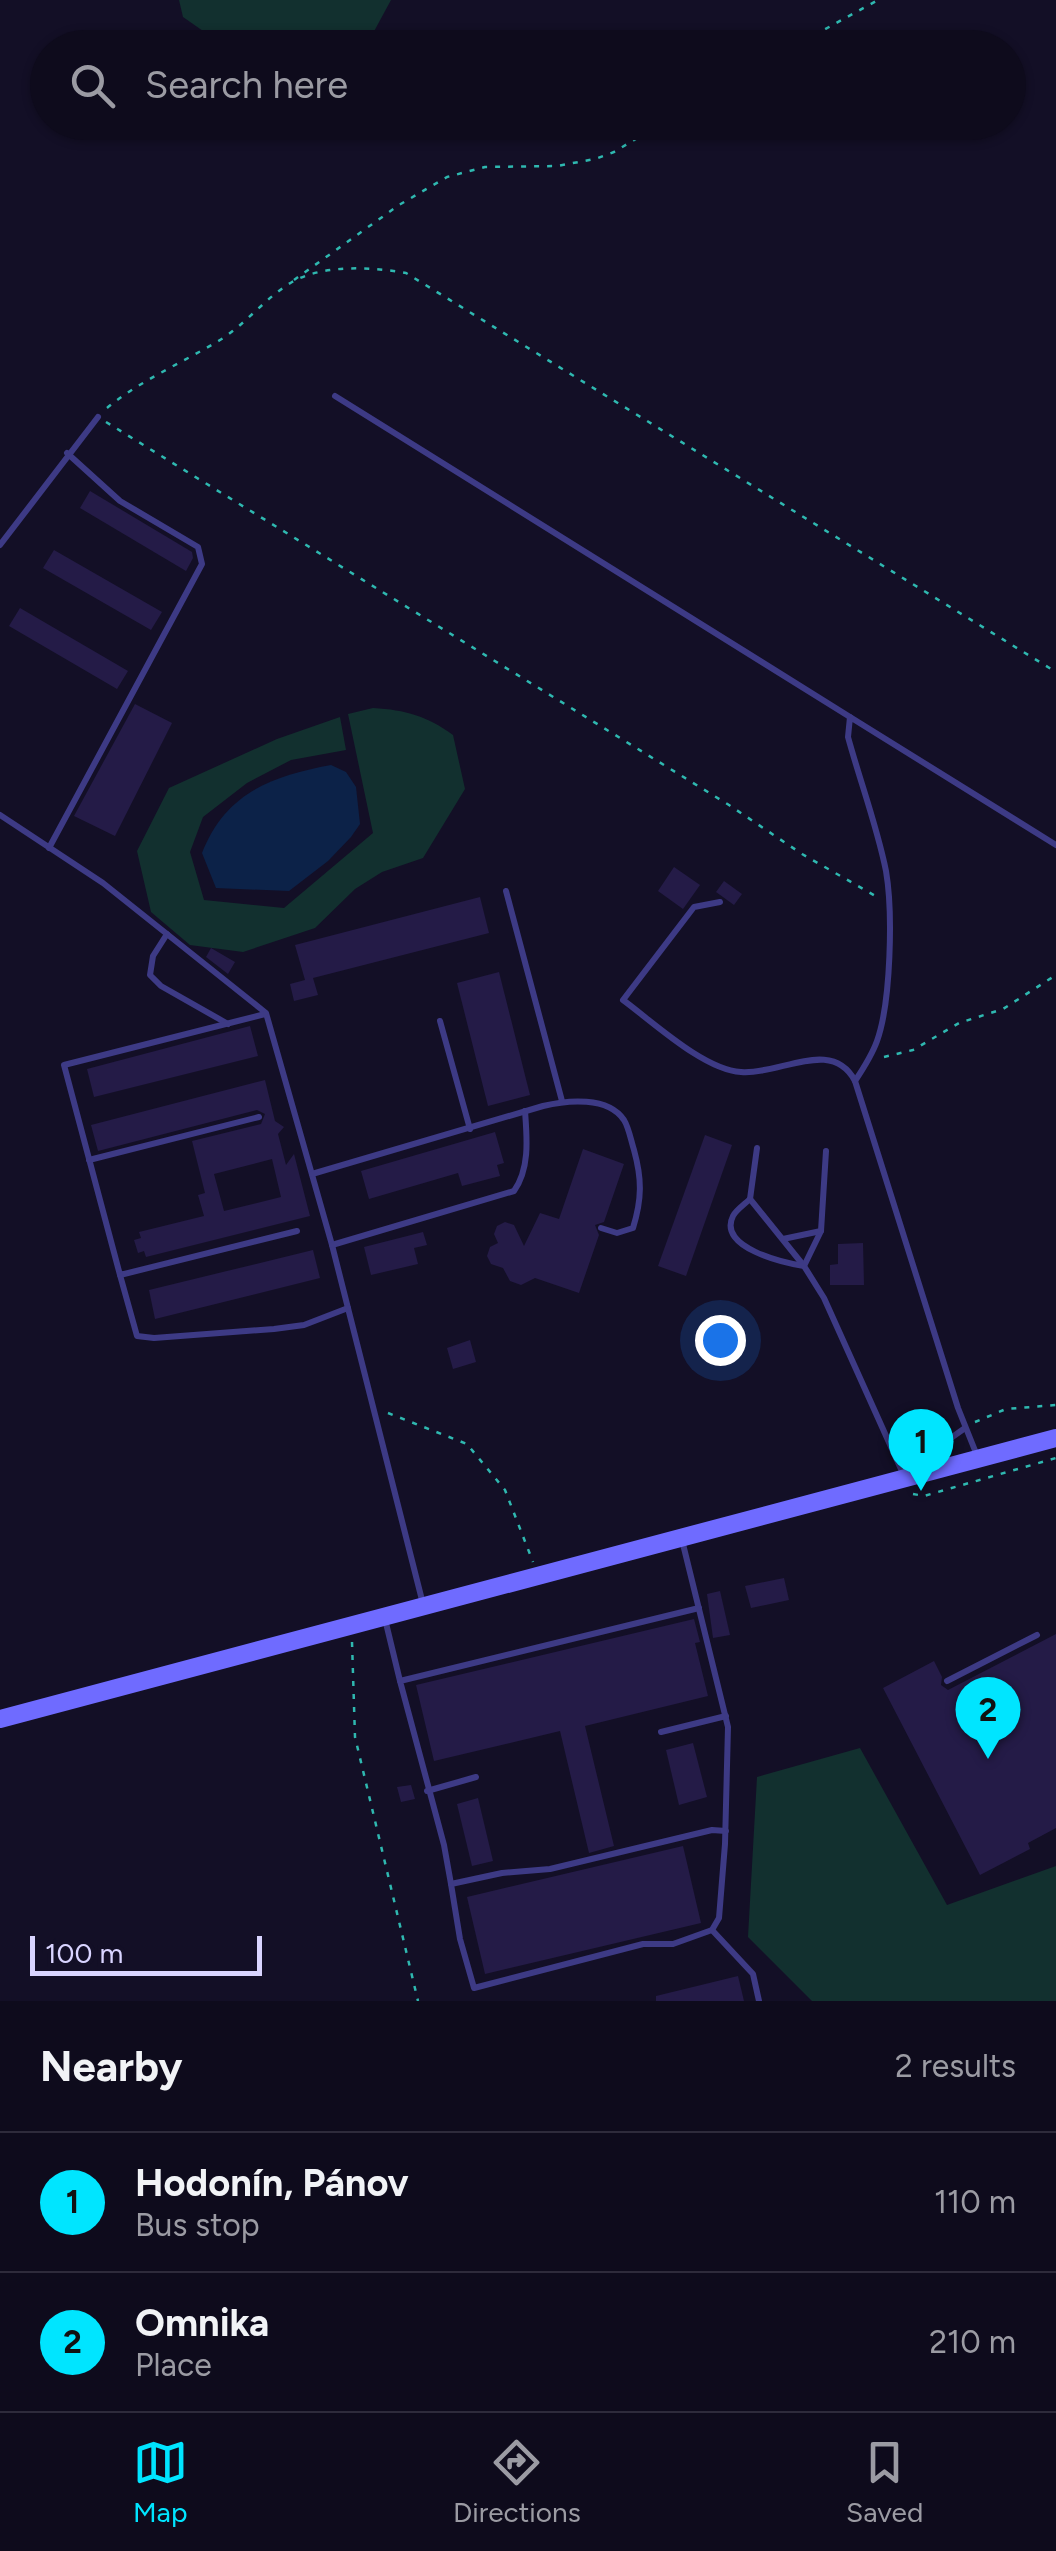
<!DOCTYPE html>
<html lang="en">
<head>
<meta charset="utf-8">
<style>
	:root { --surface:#0e0b1c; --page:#171425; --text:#f1f3f6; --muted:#9b9ba3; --line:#2e2b3b; --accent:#00e5ff }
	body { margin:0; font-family:Figtree,sans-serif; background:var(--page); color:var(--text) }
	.scale { position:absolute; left:30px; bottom:25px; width:232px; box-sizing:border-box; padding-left:10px; border:5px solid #d9d4ff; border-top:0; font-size:28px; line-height:35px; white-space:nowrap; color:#d9d4ff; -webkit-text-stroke:8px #130f26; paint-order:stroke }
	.you { position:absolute; left:720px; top:1340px; width:35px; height:35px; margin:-25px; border:8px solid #fff; border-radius:50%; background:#1a73e8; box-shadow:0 0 0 15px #1a73e833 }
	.badge { display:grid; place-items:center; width:65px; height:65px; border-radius:50%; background:var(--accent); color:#111; font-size:32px; font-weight:700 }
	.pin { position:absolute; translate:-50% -82px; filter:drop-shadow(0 2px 5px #0008) }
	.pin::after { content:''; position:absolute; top:52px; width:35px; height:30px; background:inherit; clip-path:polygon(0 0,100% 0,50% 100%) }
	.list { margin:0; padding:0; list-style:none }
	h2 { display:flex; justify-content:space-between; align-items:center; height:130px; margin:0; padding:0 40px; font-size:42px }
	h2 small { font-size:32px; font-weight:400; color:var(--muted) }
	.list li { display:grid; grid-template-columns:65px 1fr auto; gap:30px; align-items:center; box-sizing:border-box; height:140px; padding:0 40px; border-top:2px solid var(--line) }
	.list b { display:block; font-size:38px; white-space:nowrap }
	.list p { margin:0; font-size:32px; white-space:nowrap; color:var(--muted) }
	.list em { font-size:32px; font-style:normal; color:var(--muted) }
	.icon { flex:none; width:55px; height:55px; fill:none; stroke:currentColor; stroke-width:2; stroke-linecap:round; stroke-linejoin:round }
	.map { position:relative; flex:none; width:1056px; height:2001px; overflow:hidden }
	.search { position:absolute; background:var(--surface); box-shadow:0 2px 8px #0004; left:30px; right:30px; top:30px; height:110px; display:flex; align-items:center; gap:25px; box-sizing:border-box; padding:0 35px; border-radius:55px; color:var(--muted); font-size:38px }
	.sheet { height:410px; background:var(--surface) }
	nav { display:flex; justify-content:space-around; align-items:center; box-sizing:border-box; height:140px; border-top:2px solid var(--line); background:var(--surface); font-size:28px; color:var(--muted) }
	nav a { display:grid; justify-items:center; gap:5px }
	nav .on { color:var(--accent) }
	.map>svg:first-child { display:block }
	.green { fill:#12302f }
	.water { fill:#0c2248 }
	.building { fill:#241b47; fill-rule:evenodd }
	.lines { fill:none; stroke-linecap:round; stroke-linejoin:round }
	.path { stroke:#2fb8b0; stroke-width:2.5; stroke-dasharray:5 8; stroke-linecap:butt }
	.lane { stroke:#3d3a85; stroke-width:6 }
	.secondary { stroke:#6f6bff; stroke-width:18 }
</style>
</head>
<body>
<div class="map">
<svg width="1056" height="2001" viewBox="0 0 1056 2001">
	<rect width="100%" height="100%" fill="#130f26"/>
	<g class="green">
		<path d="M 179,0 L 391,0 L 365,48 L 226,47 L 183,17 Z"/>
		<path d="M 373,708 C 406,710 427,716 453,735 L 465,789 L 423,858 L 382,872 L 355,889 L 315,928 L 243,952 L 190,945 L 151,912 L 137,851 L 169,788 L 277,739 L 340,717 L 346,750 L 291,760 L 247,783 L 203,817 L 190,852 L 204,900 L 284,908 L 373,833 L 348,714 Z"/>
		<path d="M 860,1748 L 947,1905 L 1056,1866 L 1056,2001 L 812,2001 L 748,1937 L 757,1777 Z"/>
	</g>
	<path class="water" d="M 331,765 L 346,772 L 356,787 L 360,824 L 351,837 L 328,861 L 289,891 L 216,888 L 202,853 C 225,793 272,776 331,765 Z"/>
	<g class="building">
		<path d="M 90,491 L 192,552 L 193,558 L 186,571 L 80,508 Z"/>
		<path d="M 54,550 L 162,612 L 151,630 L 43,568 Z"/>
		<path d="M 20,608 L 128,671 L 117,689 L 9,626 Z"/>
		<path d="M 135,704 L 172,723 L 115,836 L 74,816 Z"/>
		<path d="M 674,867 L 700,885 L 683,909 L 658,891 Z"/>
		<path d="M 724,881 L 742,894 L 734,905 L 716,892 Z"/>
		<path d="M 480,897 L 489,933 L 313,978 L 318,995 L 294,1001 L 290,984 L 305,980 L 295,945 Z"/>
		<path d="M 211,948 L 235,962 L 228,974 L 206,957 Z"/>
		<path d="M 499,972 L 530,1095 L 488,1106 L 457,983 Z"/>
		<path d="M 250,1026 L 258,1056 L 94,1097 L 87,1069 Z"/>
		<path d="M 265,1080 L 275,1121 L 284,1127 L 278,1134 L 286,1165 L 294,1154 L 310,1216 L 146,1257 L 144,1251 L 138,1253 L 134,1240 L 141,1238 L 139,1232 L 204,1216 L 198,1195 L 205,1193 L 192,1141 L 261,1124 L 265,1114 L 257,1110 L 98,1151 L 91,1125 ZM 272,1159 L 281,1197 L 224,1211 L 214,1174 Z"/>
		<path d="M 495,1132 L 504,1163 L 497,1165 L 500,1176 L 462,1186 L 458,1173 L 369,1199 L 361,1171 Z"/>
		<path d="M 705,1135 L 732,1145 L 686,1276 L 658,1266 Z"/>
		<path d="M 583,1149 L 624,1164 L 604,1222 L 595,1225 L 599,1235 L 579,1293 L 535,1278 L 521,1285 L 510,1281 L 503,1268 L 491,1264 L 487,1256 L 490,1247 L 498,1243 L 494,1234 L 497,1226 L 505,1222 L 514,1225 L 524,1246 L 540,1213 L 559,1219 Z"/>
		<path d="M 423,1232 L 427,1245 L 414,1248 L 418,1264 L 371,1275 L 364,1247 Z"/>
		<path d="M 863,1243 L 864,1285 L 830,1285 L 830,1265 L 838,1264 L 838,1244 Z"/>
		<path d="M 313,1250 L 320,1278 L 155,1319 L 149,1290 Z"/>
		<path d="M 470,1340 L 476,1362 L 453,1369 L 447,1348 Z"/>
		<path d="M 784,1578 L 789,1600 L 751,1608 L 745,1586 Z"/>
		<path d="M 720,1591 L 730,1635 L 713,1638 L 707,1594 Z"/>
		<path d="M 694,1619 L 700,1642 L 695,1643 L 708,1696 L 585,1726 L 614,1846 L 589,1853 L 560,1731 L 434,1761 L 416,1685 Z"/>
		<path d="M 1056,1634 L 1056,1828 L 1028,1843 L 1030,1849 L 980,1875 L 883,1688 L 934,1661 L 942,1677 L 941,1685 L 948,1690 Z"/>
		<path d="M 693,1743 L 707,1797 L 679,1805 L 666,1750 Z"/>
		<path d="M 411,1785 L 415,1799 L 401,1802 L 397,1787 Z"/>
		<path d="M 478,1798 L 493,1861 L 472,1866 L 457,1804 Z"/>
		<path d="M 683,1846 L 701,1923 L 485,1974 L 467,1897 Z"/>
		<path d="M 738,1976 L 744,2001 L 656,2001 L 656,1996 Z"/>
	</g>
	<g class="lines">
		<g class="path">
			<path d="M 791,48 L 878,0"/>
			<path d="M 294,280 L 399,205 L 447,177 L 485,167 L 557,166 L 595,159 L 614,152 L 664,122"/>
			<path d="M 107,408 C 141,380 182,363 220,340 C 246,324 265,298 292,282 C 324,264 372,267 406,273 L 1056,672"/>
			<path d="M 106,422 L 729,805 L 802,854 L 879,898"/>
			<path d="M 884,1057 L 913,1050 L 959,1023 L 1003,1009 L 1056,975"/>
			<path d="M 388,1413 L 467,1444 L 505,1490 L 533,1562"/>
			<path d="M 975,1422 L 1006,1409 L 1056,1405"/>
			<path d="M 913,1494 L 924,1496 L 1056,1458"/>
			<path d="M 352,1642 L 355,1737 L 418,2001"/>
		</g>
		<g class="lane">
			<path d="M 335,396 L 850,717"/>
			<path d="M 0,545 L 98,417"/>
			<path d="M 0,815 L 103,883 L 266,1013 L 332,1245 L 423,1604"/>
			<path d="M 49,848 L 202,564 L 198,547 L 120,501 L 67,453"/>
			<path d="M 506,891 L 562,1101"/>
			<path d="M 720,902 L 694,907 L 623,1000 C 653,1022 704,1070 741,1072 C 780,1075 832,1037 855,1081"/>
			<path d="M 167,934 L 153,956 L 150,975 L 161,986 L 228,1024"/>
			<path d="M 265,1014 L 64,1065 L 120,1275 L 297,1231"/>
			<path d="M 440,1021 L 470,1129"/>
			<path d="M 757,1148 L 750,1199 L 804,1266 L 824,1298 L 905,1478"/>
			<path d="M 89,1160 L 259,1117"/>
			<path d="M 312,1174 L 543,1106 C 567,1100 608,1096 624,1120 C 629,1128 631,1141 634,1150 C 642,1179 642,1199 633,1228 L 617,1233 L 601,1228"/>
			<path d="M 750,1199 C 745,1204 736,1210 733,1216 C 717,1248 785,1263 804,1266 L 821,1231"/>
			<path d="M 783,1239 L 821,1231 L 826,1151"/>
			<path d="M 332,1245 L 514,1191 C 530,1168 527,1138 525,1111"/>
			<path d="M 120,1275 L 137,1336 L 154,1338 L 274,1329 L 304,1325 L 348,1308"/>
			<path d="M 978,1458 L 958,1408 L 855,1081 C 863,1069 872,1055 877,1041 C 891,1002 893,912 886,871 C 877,826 860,781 848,737 L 850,717 L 1056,845"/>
			<path d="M 924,1471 L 927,1455 L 965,1428"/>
			<path d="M 682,1540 L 728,1727 L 725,1844 L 719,1918 L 712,1930 L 673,1944 L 643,1944 L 474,1988 L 460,1939 L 451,1884 L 502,1873 L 550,1869 L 712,1830 L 726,1831"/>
			<path d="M 385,1619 L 400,1681"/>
			<path d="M 947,1681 L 1037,1635"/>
			<path d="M 661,1732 L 726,1716"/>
			<path d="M 427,1791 L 476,1777"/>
			<path d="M 451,1884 L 444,1845 L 400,1681 L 699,1608"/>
			<path d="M 712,1930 L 753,1974 L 759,2001"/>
		</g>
		<path class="secondary" d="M 0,1719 L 1056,1438"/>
	</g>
</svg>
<div class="scale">100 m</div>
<div class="you"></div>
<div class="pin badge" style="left:921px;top:1491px">1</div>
<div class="pin badge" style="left:988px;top:1759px">2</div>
<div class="search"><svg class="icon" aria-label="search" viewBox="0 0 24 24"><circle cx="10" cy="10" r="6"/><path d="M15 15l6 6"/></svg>Search here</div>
</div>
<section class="sheet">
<h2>Nearby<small>2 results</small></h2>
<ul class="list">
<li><span class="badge">1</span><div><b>Hodonín, Pánov</b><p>Bus stop</p></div><em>110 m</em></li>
<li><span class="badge">2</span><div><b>Omnika</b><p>Place</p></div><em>210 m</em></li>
</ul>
</section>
<nav>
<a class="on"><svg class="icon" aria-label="map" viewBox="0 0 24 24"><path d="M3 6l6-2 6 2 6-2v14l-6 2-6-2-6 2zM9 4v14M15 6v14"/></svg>Map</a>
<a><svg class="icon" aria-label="directions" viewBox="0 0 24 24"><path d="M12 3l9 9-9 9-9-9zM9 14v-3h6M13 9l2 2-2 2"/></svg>Directions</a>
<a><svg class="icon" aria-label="saved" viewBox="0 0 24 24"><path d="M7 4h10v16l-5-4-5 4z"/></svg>Saved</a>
</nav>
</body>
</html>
